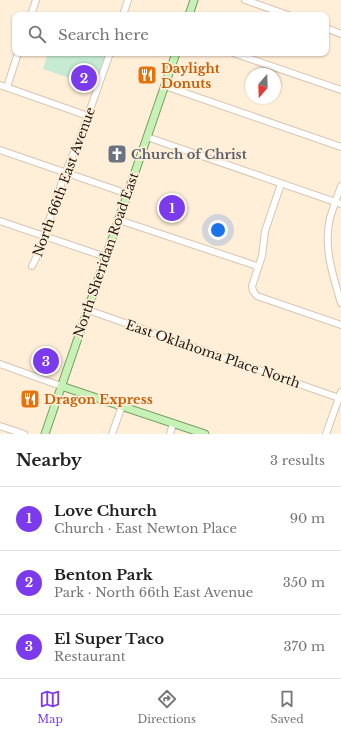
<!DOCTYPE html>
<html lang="en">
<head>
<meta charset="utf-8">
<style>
	:root { --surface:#fff; --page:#f2f2f2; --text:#222; --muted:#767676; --line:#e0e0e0; --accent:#7c3aed }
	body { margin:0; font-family:"Libre Baskerville",serif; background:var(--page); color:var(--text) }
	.compass { position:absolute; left:245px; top:68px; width:36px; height:36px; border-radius:50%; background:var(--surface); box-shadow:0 1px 3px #0004; rotate:199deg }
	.you { position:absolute; left:218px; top:230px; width:14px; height:14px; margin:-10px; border:3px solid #fff; border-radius:50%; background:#1a73e8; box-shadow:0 0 0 6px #1a73e833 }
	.badge { display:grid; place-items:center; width:26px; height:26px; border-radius:50%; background:var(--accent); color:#fff; font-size:13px; font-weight:700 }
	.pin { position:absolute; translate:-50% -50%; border:2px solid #fff; box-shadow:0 1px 4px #0006 }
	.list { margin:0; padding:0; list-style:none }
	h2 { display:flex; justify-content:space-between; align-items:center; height:52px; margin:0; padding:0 16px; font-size:17px }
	h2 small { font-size:13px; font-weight:400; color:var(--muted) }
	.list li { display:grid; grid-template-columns:26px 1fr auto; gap:12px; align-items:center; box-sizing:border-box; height:64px; padding:0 16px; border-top:1px solid var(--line) }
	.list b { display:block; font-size:15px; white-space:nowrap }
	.list p { margin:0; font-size:13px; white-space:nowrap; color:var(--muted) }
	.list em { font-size:13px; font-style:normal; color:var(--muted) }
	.icon { flex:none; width:22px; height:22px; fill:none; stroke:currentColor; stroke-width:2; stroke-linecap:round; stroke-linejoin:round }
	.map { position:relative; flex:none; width:341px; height:434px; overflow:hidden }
	.search { position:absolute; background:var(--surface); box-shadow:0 1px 3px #0004; left:12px; right:12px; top:12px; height:44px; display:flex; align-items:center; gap:10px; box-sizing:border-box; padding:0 14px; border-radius:8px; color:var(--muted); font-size:15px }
	.sheet { height:244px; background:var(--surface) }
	nav { display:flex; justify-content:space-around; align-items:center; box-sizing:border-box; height:56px; border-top:1px solid var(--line); background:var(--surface); font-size:11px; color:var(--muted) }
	nav a { display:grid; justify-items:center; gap:2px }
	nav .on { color:var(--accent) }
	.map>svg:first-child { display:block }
	.green { fill:#c6ead2 }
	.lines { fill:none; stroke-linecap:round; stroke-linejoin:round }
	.minor-casing { stroke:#d6c6b1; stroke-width:8 }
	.major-casing { stroke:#75a05f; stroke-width:9 }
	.minor { stroke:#fff; stroke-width:6 }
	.major { stroke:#c8f1b8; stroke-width:7 }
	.labels { text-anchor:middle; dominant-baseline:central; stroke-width:3.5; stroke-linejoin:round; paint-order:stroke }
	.food-label { font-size:13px; font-weight:bold; fill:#c56008; stroke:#ffeed8; text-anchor:start }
	.worship-label { font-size:13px; font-weight:bold; fill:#5b616d; stroke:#ffeed8; text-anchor:start }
	.street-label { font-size:13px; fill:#1f1a12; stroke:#ffeed8 }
</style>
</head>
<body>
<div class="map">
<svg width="341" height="434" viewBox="0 0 341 434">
	<rect width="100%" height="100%" fill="#ffeed8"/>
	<path class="green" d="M 48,53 L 108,53 L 96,87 L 43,69 Z"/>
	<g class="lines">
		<defs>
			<g id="minor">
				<path d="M 245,0 L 288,15"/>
				<path d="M 31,15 L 36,0"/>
				<path d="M 123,15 L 128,0"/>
				<path d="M 326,28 L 341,34"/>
				<path d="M 233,53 L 341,90"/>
				<path d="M 0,85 L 88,116"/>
				<path d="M 165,86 L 341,147"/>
				<path d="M 7,87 L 18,53"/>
				<path d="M 147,137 L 341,204"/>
				<path d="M 0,150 L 128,194"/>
				<path d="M 281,184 L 265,231 L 262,256 L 252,286 L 253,291 L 257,296 L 341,325"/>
				<path d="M 341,186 C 337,197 333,208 330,218 C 323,247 333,276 341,303"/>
				<path d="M 119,220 L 254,265 L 258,268"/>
				<path d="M 0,221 L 106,257"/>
				<path d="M 32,266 L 38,254 L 64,176 L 81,135 L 110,53"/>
				<path d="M 88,310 L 339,398"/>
				<path d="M 0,364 L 61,386"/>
				<path d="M 0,426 L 24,434"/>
				<path d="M 112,434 L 122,406"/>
				<path d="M 170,434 L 173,423"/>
				<path d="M 326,434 L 341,392"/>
			</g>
			<g id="major">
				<path d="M 189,15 L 194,0"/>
				<path d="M 61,386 L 205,434"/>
				<path d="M 45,434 L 176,53"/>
			</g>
		</defs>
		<use href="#minor" class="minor-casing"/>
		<use href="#major" class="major-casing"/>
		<use href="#minor" class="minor"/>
		<use href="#major" class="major"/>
	</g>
	<defs>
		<symbol id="restaurant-square" viewBox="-11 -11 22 22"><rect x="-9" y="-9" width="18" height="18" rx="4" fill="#e8710a" stroke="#ffeed8"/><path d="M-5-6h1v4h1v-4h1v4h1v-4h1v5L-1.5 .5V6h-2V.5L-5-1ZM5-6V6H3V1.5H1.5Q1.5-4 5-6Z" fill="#fff"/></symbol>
		<symbol id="church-square" viewBox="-11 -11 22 22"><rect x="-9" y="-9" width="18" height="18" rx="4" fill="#6b7280" stroke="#ffeed8"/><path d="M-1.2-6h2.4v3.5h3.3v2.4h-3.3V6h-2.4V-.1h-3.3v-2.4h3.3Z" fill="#fff"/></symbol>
	</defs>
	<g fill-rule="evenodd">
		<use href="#restaurant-square" x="136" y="64" width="22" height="22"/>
		<use href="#church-square" x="106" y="143" width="22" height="22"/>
		<use href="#restaurant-square" x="19" y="388" width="22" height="22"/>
	</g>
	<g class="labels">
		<g class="food-label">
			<text x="161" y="68">Daylight<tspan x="161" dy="15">Donuts</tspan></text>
			<text x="44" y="399">Dragon Express</text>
		</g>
		<g class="worship-label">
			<text x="131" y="154">Church of Christ</text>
		</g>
		<g class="street-label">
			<text transform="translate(64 182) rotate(-70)">North 66th East Avenue</text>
			<text transform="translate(106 255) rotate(-71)">North Sheridan Road East</text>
			<text transform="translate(213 354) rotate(19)">East Oklahoma Place North</text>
		</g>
	</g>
</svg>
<svg class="compass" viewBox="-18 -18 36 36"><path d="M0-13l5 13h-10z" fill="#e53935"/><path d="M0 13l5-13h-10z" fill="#767676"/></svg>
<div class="you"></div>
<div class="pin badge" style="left:172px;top:208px">1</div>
<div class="pin badge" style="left:84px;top:78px">2</div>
<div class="pin badge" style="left:46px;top:361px">3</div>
<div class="search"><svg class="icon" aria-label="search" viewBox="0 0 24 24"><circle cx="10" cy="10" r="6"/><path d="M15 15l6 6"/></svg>Search here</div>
</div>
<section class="sheet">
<h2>Nearby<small>3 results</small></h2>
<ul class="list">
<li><span class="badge">1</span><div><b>Love Church</b><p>Church · East Newton Place</p></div><em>90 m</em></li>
<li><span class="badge">2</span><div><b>Benton Park</b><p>Park · North 66th East Avenue</p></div><em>350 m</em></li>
<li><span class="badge">3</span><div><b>El Super Taco</b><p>Restaurant</p></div><em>370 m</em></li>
</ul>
</section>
<nav>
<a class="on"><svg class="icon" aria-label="map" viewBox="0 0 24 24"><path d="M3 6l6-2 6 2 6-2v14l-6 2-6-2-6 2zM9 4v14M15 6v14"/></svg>Map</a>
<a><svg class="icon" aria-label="directions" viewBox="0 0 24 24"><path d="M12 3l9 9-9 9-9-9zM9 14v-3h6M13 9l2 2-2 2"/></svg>Directions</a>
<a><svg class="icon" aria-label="saved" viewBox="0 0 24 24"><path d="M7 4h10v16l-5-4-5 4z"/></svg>Saved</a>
</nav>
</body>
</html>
